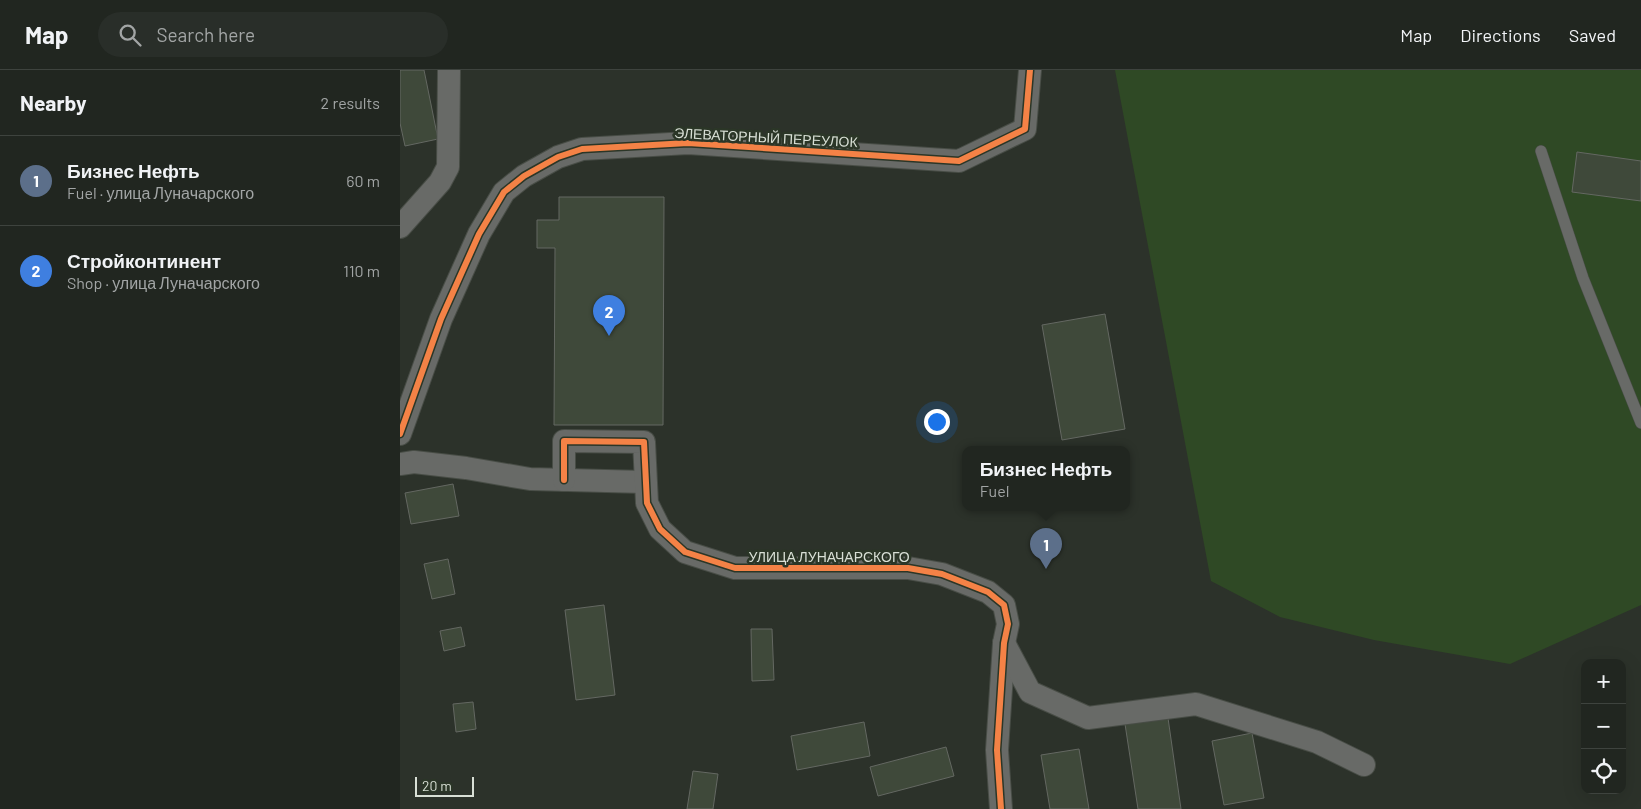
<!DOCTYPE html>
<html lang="en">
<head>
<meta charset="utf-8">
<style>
	:root { --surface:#212620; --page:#292e29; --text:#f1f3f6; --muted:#a2a5a5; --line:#3e433e; --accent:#9ca299 }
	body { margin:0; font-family:Barlow,sans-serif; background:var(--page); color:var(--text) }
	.controls { position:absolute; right:15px; bottom:15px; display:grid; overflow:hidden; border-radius:10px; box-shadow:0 5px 20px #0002 }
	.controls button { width:45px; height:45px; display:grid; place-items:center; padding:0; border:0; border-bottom:1px solid var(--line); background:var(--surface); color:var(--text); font:25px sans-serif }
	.scale { position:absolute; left:15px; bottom:12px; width:59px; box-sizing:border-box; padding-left:5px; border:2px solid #d8dfd5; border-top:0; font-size:14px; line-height:18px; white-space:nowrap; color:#d8dfd5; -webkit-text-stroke:4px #2b3627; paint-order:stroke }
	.you { position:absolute; left:536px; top:351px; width:18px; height:18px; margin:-12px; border:4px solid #fff; border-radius:50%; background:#1a73e8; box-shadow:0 0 0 8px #1a73e833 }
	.badge { display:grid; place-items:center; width:32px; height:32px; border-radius:50%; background:var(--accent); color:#fff; font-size:16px; font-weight:700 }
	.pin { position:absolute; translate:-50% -41px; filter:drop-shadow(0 1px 2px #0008) }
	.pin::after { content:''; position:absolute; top:26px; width:18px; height:15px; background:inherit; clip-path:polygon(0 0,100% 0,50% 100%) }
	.popup { position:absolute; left:562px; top:376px; width:168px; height:65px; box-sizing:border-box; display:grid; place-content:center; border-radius:10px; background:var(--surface); filter:drop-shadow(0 1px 4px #0005); font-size:16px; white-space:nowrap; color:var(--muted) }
	.popup b { font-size:19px; color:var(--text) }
	.popup::after { content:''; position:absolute; left:50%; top:100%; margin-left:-10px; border:10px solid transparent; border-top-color:var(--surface) }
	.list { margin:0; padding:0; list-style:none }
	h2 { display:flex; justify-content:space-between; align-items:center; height:65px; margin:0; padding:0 20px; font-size:21px }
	h2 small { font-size:16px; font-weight:400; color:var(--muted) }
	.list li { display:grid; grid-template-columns:32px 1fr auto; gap:15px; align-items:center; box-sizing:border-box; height:90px; padding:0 20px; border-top:1px solid var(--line) }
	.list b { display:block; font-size:19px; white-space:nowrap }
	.list p { margin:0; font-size:16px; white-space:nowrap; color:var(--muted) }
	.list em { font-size:16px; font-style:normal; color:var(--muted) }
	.icon { flex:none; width:28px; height:28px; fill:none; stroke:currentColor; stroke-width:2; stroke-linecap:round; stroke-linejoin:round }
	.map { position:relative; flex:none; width:1241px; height:739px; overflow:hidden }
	header { display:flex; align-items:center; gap:30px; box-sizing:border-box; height:70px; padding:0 25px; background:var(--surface); border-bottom:1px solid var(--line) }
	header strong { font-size:24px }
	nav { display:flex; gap:28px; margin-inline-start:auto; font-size:18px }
	.search { width:350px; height:45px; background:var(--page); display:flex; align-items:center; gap:12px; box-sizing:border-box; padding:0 18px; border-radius:28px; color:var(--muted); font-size:19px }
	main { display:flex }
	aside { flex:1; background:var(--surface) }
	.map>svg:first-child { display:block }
	.green { fill:#2f4925 }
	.building { fill:#3f493a; stroke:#646862 }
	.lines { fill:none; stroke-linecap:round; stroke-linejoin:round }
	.service-casing { stroke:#484d46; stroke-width:12 }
	.minor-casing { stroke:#484d46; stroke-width:24 }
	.service { stroke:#686a67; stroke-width:11 }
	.minor { stroke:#686a67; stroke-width:22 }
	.cycleway-casing { stroke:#2b3627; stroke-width:9 }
	.cycleway { stroke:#f48246; stroke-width:6 }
	.labels { text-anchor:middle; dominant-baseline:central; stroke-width:5; stroke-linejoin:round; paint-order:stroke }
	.street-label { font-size:14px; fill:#d8dfd5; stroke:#2b3627 }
</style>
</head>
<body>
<header>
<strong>Map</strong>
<div class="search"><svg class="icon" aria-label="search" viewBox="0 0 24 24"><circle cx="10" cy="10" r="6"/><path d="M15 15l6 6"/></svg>Search here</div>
<nav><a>Map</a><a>Directions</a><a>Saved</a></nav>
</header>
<main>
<aside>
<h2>Nearby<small>2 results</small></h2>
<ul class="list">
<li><span class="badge" style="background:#5c6f8a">1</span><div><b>Бизнес Нефть</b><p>Fuel · улица Луначарского</p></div><em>60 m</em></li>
<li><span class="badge" style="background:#3f7fe0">2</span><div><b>Стройконтинент</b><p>Shop · улица Луначарского</p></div><em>110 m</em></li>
</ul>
</aside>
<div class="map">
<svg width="1241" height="739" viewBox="0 0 1241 739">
	<rect width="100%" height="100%" fill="#2c322a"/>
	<path class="green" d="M 715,0 L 1241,0 L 1241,535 L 1110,594 L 974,570 L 880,547 L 811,511 Z"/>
	<g class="building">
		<path d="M 0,0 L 24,0 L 38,69 L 5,76 L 0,53 Z"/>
		<path d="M 1177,82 L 1241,91 L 1241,131 L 1172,122 Z"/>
		<path d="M 159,127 L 264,127 L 263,355 L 154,355 L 155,178 L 137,178 L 137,150 L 159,150 Z"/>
		<path d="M 705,244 L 725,359 L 662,370 L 642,255 Z"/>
		<path d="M 53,414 L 59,446 L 11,454 L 5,423 Z"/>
		<path d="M 48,489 L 55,524 L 32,529 L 24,494 Z"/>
		<path d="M 204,535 L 215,625 L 176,630 L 165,540 Z"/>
		<path d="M 61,557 L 65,576 L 44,581 L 40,561 Z"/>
		<path d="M 351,559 L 372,559 L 374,610 L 352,611 Z"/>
		<path d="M 73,632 L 76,659 L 56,662 L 53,634 Z"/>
		<path d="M 768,648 L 781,739 L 738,739 L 725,654 Z"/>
		<path d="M 464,652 L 470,686 L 397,700 L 391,666 Z"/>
		<path d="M 852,663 L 864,728 L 824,735 L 812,671 Z"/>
		<path d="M 546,677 L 554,706 L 478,726 L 470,697 Z"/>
		<path d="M 679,679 L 689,739 L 650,739 L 641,685 Z"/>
		<path d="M 293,701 L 318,704 L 313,739 L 287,739 Z"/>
	</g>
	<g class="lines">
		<defs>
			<path id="service" d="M 1141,81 L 1183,208 L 1241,353"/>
			<g id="minor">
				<path d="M 0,157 L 40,112 L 48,97 L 49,0"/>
				<path d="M 0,364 L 41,249 L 79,164 L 104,122 L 124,106 L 158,87 L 182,79 L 288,73 L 559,91 L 625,59 L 630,0"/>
				<path d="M 0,394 L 14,392 L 66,398 L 130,409 L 244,412"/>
				<path d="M 164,410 L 164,371 L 244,372 L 247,433 L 260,459 L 285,482 L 335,498 L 508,498 L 542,504 L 588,522 L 604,535 L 608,554 L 604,573 L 597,680 L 601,739"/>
				<path d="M 604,573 L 630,622 L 688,648 L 796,634 L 917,672 L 964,695"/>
			</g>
		</defs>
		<use href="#service" class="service-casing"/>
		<use href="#minor" class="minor-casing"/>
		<use href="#service" class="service"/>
		<use href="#minor" class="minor"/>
		<defs>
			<g id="cycleway">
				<path d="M 0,364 L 41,249 L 79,164 L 104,122 L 124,106 L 158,87 L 182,79 L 288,73 L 559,91 L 625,59 L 630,0"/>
				<path d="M 164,410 L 164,371 L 244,372 L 247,433 L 260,459 L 285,482 L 335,498 L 508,498 L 542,504 L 588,522 L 604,535 L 608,554 L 604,573 L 597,680 L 601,739"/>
			</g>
		</defs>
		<use href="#cycleway" class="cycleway-casing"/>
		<use href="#cycleway" class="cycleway"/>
	</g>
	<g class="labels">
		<g class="street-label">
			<text transform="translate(366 67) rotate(3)">ЭЛЕВАТОРНЫЙ ПЕРЕУЛОК</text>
			<text x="429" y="486">УЛИЦА ЛУНАЧАРСКОГО</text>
		</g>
	</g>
</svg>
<div class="controls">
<button>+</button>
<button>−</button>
<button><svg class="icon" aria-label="locate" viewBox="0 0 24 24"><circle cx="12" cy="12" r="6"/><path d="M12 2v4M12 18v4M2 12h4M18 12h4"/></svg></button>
</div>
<div class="scale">20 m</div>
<div class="you"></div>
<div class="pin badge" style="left:646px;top:499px;background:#5c6f8a">1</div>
<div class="popup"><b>Бизнес Нефть</b>Fuel</div>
<div class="pin badge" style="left:209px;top:266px;background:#3f7fe0">2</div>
</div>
</main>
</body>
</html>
